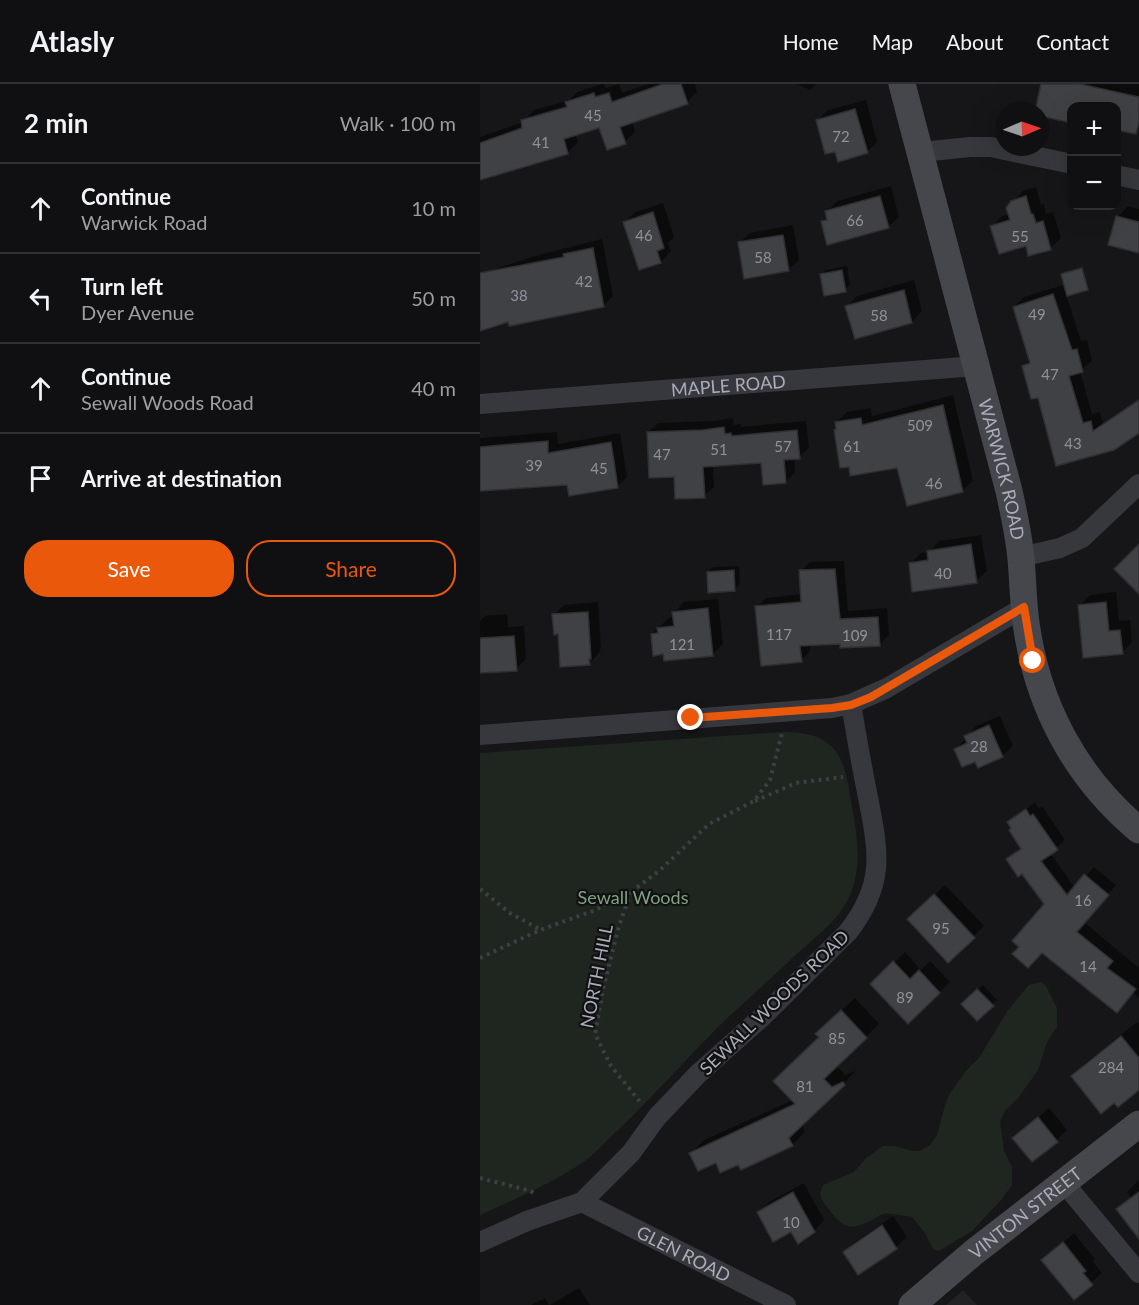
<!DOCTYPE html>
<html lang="en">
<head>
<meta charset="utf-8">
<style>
	:root { --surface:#101012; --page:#19191b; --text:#f1f3f6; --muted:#9c9d9f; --line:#303032; --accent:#ea580c }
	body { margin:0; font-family:Lato,sans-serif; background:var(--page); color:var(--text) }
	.controls { position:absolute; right:18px; top:18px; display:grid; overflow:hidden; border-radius:12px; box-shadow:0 6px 24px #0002 }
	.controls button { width:54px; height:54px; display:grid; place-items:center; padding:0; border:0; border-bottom:2px solid var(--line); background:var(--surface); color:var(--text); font:30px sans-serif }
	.compass { position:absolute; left:515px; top:18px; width:54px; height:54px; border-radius:50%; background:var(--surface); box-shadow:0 6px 24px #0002; rotate:88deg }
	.stop { position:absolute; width:18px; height:18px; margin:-14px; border:4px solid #ea580c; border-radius:50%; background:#fff }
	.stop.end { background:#ea580c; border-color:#fff; box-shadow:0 2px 6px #0008 }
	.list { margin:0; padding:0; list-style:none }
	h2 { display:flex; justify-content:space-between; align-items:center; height:78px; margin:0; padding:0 24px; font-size:26px }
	h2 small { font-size:20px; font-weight:400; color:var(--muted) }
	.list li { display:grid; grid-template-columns:39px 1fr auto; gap:18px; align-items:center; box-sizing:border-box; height:90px; padding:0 24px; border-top:2px solid var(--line) }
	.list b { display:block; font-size:22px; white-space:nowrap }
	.list p { margin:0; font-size:20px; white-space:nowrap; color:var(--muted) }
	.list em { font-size:20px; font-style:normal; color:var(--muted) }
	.actions { display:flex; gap:12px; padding:18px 24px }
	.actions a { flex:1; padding:14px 0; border:2px solid var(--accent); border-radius:24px; text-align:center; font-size:21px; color:var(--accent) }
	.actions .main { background:var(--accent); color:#fff }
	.icon { flex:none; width:33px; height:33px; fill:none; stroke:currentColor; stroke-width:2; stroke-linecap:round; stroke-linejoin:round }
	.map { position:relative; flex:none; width:659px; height:1221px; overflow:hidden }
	header { display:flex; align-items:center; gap:36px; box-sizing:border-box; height:84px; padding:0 30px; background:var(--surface); border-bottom:2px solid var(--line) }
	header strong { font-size:28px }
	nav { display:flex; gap:33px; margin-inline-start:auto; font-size:21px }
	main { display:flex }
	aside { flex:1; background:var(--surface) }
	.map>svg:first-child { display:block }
	.built { fill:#222225 }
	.green { fill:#1e261f }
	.shadow { fill:#0007 }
	.building { fill:#404145; stroke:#303034; stroke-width:1.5 }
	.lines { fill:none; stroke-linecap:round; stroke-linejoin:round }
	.path { stroke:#3d3f44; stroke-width:4; stroke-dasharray:3 4.5; stroke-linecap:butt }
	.street { stroke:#37383d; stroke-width:20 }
	.secondary { stroke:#45474d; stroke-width:27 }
	.route { stroke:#ea580c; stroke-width:8 }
	.labels { text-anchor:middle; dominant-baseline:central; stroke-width:4.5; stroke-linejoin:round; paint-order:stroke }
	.number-label { font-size:15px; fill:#8e929b }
	.street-label { font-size:18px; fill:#a8adb8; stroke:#111113 }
	.park-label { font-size:18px; fill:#7fa381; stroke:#111113 }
</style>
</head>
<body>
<header>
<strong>Atlasly</strong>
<nav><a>Home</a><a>Map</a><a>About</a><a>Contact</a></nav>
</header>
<main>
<aside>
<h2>2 min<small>Walk · 100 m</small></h2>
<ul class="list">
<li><svg class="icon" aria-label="ahead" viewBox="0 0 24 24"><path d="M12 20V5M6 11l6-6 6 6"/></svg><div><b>Continue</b><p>Warwick Road</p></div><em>10 m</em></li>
<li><svg class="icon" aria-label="left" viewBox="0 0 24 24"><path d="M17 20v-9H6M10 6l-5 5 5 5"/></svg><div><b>Turn left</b><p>Dyer Avenue</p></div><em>50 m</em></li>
<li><svg class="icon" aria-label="ahead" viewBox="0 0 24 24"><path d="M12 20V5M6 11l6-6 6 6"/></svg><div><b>Continue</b><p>Sewall Woods Road</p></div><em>40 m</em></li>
<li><svg class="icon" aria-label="arrive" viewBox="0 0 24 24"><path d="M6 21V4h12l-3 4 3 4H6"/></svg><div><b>Arrive at destination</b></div></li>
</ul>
<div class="actions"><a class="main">Save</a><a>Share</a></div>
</aside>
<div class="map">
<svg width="659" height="1221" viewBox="0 0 659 1221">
	<rect width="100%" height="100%" fill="#161618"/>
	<path class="built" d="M 483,1206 L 497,1221 L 466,1221 Z"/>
	<g class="green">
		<path d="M 302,648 C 341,648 361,659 368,700 C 374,735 385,777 370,811 C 360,835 338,851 319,868 C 293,893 265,917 239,942 C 205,976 173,1013 138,1046 C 127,1056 117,1068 105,1077 C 73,1099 35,1115 0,1131 L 0,669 Z"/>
		<path d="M 561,898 L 566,902 L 577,924 L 577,943 L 567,958 L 558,986 L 539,1013 L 525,1027 L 520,1038 L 524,1067 L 532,1083 L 532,1101 L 522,1115 L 492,1147 L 459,1167 L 453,1165 L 445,1149 L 432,1133 C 424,1132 411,1129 403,1130 C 399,1131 394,1135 390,1137 C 367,1149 361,1141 347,1123 C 341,1115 338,1111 343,1101 L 374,1088 L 386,1074 L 403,1062 L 415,1062 L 433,1067 L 439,1067 L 450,1061 L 457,1051 L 465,1021 L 470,1009 L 485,988 L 499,974 L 528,926 L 549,901 Z"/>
	</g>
	<g class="shadow">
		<path d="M 122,0 L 124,0 L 126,4 L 139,0 L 142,9 L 168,0 L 215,0 L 217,8 L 207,18 L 152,37 L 155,48 L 145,58 L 120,42 L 95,50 L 98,58 L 87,69 L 0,94 L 0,53 L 43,38 L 54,26 L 90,16 L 97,8 Z"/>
		<path d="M 317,0 L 336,0 L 330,6 Z"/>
		<path d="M 563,0 L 659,0 L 659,45 L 656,48 L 636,22 L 592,22 L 592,36 L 560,30 L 560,27 L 556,27 Z"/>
		<path d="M 386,16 L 397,58 L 387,68 L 356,66 L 338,36 L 348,26 Z"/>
		<path d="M 411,102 L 419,133 L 408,143 L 342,138 L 348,132 L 347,128 L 357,117 Z"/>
		<path d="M 556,103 L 561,121 L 564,120 L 566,130 L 573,128 L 581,154 L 570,164 L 547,160 L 512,143 L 522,132 L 530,130 L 532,118 L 543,107 Z"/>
		<path d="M 183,119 L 194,153 L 188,159 L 191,167 L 181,178 L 145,138 L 155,128 Z"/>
		<path d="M 648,122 L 659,125 L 659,168 L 630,160 L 638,133 Z"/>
		<path d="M 313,141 L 319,176 L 308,186 L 259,159 L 270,149 Z"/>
		<path d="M 122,155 L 133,212 L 123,222 L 29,236 L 0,246 L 0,190 L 58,171 Z"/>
		<path d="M 367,182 L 370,201 L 365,206 L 341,191 L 346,186 Z"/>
		<path d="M 434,196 L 442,227 L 432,238 L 376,253 L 367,223 L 377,212 Z"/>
		<path d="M 583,201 L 601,257 L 607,256 L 612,277 L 600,287 L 612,330 L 620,328 L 623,339 L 659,316 L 659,347 L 633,365 L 559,312 L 544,282 L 551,275 L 534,223 L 544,213 Z"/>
		<path d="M 473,311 L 493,397 L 482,407 L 418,382 L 370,381 L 356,339 L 367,328 L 391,324 L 392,332 Z"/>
		<path d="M 253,334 L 254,341 L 261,340 L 261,343 L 326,337 L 329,364 L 319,373 L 314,374 L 315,388 L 306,398 L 282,377 L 233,381 L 234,403 L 224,412 L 195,391 L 168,348 L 178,339 L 234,337 Z"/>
		<path d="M 77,348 L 78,360 L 140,349 L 147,393 L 137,403 L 88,399 L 0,405 L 0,354 Z"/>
		<path d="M 501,451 L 507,487 L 496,497 L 430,480 L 441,469 L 449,468 L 459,457 Z"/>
		<path d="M 364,477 L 368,527 L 407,524 L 409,551 L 400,560 L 361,558 L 330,560 L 330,567 L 321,577 L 277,523 L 286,514 L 322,510 L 321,487 L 330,478 Z"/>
		<path d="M 259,482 L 260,500 L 255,505 L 228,488 L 233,483 Z"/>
		<path d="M 636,508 L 639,537 L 650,536 L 652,558 L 642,569 L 599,522 L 610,511 Z"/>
		<path d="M 238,515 L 243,560 L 232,571 L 184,569 L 172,550 L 189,534 L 194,533 L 194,529 L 204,518 Z"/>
		<path d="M 118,518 L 121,563 L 119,569 L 109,580 L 79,549 L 74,531 L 84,521 Z"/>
		<path d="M 27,530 L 28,543 L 44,542 L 46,575 L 36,585 L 0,588 L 0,537 L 5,532 Z"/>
		<path d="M 520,632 L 533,662 L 522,672 L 496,676 L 476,665 L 496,642 Z"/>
		<path d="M 555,718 L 559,725 L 562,722 L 585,756 L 570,769 L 595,804 L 614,783 L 636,801 L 604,838 L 659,884 L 659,914 L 653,909 L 637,927 L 562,868 L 541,863 L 566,820 L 542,788 L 528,775 L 542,763 L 529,738 Z"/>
		<path d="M 465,801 L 504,842 L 494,852 L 439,825 Z"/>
		<path d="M 425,868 L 441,886 L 450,877 L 470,898 L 428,938 L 392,900 Z"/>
		<path d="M 503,901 L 517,916 L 498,935 L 483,920 Z"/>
		<path d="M 375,914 L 399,940 L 356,981 L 365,991 L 376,987 L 322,1040 L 325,1048 L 312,1061 L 262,1084 L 259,1079 L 236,1077 L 211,1069 L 224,1056 L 313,1016 L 340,953 L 350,937 Z"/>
		<path d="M 657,938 L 659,940 L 659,1004 L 638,1021 L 593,992 L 608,977 Z"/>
		<path d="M 569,1024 L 587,1046 L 577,1056 L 534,1054 Z"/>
		<path d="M 659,1096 L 659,1149 L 657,1150 L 638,1125 L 651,1113 L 647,1108 Z"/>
		<path d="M 324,1099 L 344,1136 L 334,1147 L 278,1128 L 289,1118 Z"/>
		<path d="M 413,1132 L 427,1153 L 416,1163 L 378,1189 L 364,1168 L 375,1158 Z"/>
		<path d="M 594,1149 L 615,1175 L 613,1178 L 622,1189 L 594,1214 L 563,1176 Z"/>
		<path d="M 99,1204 L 110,1221 L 70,1221 Z"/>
		<path d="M 65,1214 L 69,1221 L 51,1221 Z"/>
	</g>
	<g class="building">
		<path d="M 183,0 L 201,0 L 208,20 L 140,43 L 146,60 L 127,66 L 119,44 L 84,55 L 88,70 L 0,96 L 0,59 L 42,44 L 41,36 L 87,23 L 85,18 L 114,9 L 115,13 L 129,9 L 132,18 Z"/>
		<path d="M 561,0 L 600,0 L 659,13 L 659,38 L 656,50 L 636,46 L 636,22 L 591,22 L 588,38 L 560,32 L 560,27 L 555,27 Z"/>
		<path d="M 375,25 L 388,69 L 358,78 L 355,68 L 345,70 L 336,36 Z"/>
		<path d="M 400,112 L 409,144 L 347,161 L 341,137 L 347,136 L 345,127 Z"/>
		<path d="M 546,112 L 551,130 L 553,130 L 556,139 L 563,137 L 571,166 L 548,172 L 546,162 L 519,170 L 510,142 L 530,136 L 526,124 L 531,117 Z"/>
		<path d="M 173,128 L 184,164 L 177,167 L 181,179 L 159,186 L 143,138 Z"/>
		<path d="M 636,132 L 659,138 L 659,169 L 628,161 Z"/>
		<path d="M 303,151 L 309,187 L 264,195 L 258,158 Z"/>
		<path d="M 113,164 L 124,223 L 29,242 L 28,238 L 0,247 L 0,189 L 84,173 L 83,170 Z"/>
		<path d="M 602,184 L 608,206 L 587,212 L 581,190 Z"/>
		<path d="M 362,186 L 366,208 L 344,212 L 340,190 Z"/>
		<path d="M 424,206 L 432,239 L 375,255 L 365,222 Z"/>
		<path d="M 573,210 L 592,266 L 597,265 L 603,288 L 589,292 L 603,339 L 611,337 L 613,347 L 659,316 L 659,349 L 634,366 L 576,382 L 558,314 L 551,315 L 542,282 L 550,279 L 533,223 Z"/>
		<path d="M 463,321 L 483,408 L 427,422 L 417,384 L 370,392 L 369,383 L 360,384 L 354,346 L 356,345 L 355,338 L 381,334 L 382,341 Z"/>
		<path d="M 244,343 L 245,350 L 251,349 L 252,352 L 317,346 L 320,375 L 304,376 L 306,399 L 283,401 L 281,379 L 223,383 L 225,414 L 195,415 L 194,393 L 169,394 L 167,348 L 223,346 Z"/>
		<path d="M 68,357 L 68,369 L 131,358 L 138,404 L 89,412 L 87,401 L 0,407 L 0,363 Z"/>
		<path d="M 491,460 L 497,499 L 432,508 L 429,479 L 448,476 L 447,467 Z"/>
		<path d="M 659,460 L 659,510 L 634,485 Z"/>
		<path d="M 355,485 L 360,535 L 398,533 L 400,562 L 360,564 L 360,560 L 320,562 L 322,578 L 281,582 L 275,522 L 321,518 L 319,486 Z"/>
		<path d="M 254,486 L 255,507 L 228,509 L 227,488 Z"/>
		<path d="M 626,518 L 629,547 L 640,546 L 643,570 L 603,574 L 598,521 Z"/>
		<path d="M 228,524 L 233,572 L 184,577 L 183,570 L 173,572 L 171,550 L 178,549 L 177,544 L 194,542 L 192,528 Z"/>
		<path d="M 108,528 L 111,575 L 109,575 L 110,581 L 80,583 L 78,550 L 74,551 L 72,530 Z"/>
		<path d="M 34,552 L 37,587 L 0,589 L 0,554 Z"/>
		<path d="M 509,641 L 523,673 L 498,684 L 495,678 L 482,683 L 474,665 L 487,659 L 484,652 Z"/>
		<path d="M 546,725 L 550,732 L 553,730 L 578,766 L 561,777 L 587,811 L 604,790 L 629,811 L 597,848 L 633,877 L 627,884 L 656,905 L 637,929 L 562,869 L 548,884 L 532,870 L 539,863 L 532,857 L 564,820 L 542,790 L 538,793 L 526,775 L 541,765 L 529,746 L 531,744 L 527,738 Z"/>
		<path d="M 454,810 L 495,854 L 468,879 L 427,835 Z"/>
		<path d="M 413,877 L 430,895 L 439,886 L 460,909 L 428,940 L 390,900 Z"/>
		<path d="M 497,905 L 514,922 L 497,937 L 481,920 Z"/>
		<path d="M 361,926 L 387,954 L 344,995 L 352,1003 L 363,998 L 365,1001 L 309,1054 L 313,1062 L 261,1086 L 258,1081 L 240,1089 L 236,1079 L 218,1087 L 209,1069 L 315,1020 L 293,997 L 339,953 L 335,950 Z"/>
		<path d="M 641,952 L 659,974 L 659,1006 L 638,1023 L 634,1019 L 621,1030 L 591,992 Z"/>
		<path d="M 558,1033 L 578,1058 L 552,1078 L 532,1054 Z"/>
		<path d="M 313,1108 L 335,1148 L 318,1160 L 311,1148 L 293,1158 L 277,1128 Z"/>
		<path d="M 659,1108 L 659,1155 L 636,1125 Z"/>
		<path d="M 402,1141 L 417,1165 L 378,1191 L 363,1168 Z"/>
		<path d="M 583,1158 L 606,1187 L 603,1189 L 613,1201 L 594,1216 L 561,1176 Z"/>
	</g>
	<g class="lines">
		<g class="path">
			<path d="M 275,717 L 316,699 L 363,693"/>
			<path d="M 0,805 L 30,829 L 59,845"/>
			<path d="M 151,808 L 139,842 L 124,901 L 115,950 L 131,982 L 161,1019"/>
			<path d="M 0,874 L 60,846 L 113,827 L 151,808 L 179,787 L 229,740 L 274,717 L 290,696 L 302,649"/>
			<path d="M 0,1094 L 51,1107 L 56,1112"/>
		</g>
		<g class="street">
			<path d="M 441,68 L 490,63 L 511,63 L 592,80"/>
			<path d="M 636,91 L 659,96"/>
			<path id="s1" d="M 0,320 L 497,282"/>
			<path d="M 541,473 L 580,464 L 602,454 L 659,400"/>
			<path d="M 371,620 L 407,604 L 544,523"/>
			<path d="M 0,651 L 352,624 L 371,620 C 376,649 381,679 387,708 C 398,766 407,798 368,848 L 282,933 L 218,990 L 177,1033 L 151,1069 L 102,1118 L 47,1137 L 0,1158"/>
			<path d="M 584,1099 L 659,1189"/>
			<path id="s2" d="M 102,1118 L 306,1221"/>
		</g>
		<g class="secondary">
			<path id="s3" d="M 422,0 L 529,407 C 534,430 539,452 541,475 C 543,496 543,518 546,539 C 557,620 595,693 659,746"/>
			<path id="s4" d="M 432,1221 L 493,1169 L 659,1040"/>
		</g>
	</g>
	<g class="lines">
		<path class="route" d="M 211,634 L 352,624 L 371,621 L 391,613 L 544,523 L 553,577"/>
	</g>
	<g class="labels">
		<g class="number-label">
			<text x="113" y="31">45</text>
			<text x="361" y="52">72</text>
			<text x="61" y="58">41</text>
			<text x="375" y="136">66</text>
			<text x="164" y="151">46</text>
			<text x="540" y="152">55</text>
			<text x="283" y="173">58</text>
			<text x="104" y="197">42</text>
			<text x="39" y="211">38</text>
			<text x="557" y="230">49</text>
			<text x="399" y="231">58</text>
			<text x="570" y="290">47</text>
			<text x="440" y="341">509</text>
			<text x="593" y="359">43</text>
			<text x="303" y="362">57</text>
			<text x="372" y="362">61</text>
			<text x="239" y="365">51</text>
			<text x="182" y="370">47</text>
			<text x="54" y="381">39</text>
			<text x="119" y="384">45</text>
			<text x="454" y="399">46</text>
			<text x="463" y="489">40</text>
			<text x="299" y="550">117</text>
			<text x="375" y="551">109</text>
			<text x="202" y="560">121</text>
			<text x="499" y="662">28</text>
			<text x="603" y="816">16</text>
			<text x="461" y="844">95</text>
			<text x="608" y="882">14</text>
			<text x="425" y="913">89</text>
			<text x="357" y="954">85</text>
			<text x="631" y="983">284</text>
			<text x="325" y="1002">81</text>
			<text x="311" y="1138">10</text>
		</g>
		<g class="street-label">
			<text stroke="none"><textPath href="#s1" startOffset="249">MAPLE ROAD</textPath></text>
			<text stroke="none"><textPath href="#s3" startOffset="398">WARWICK ROAD</textPath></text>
			<text transform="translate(116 892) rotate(-79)">NORTH HILL</text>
			<text transform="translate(294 918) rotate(-44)">SEWALL WOODS ROAD</text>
			<text stroke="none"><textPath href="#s4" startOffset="146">VINTON STREET</textPath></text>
			<text stroke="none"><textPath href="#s2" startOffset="114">GLEN ROAD</textPath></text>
		</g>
		<g class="park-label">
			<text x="153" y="813">Sewall Woods</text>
		</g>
	</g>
</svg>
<div class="controls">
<button>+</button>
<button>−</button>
</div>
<svg class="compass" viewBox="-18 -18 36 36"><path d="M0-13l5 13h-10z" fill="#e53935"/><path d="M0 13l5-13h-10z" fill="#9c9d9f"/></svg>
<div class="stop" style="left:553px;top:577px"></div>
<div class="stop end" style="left:211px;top:634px"></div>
</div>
</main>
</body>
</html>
